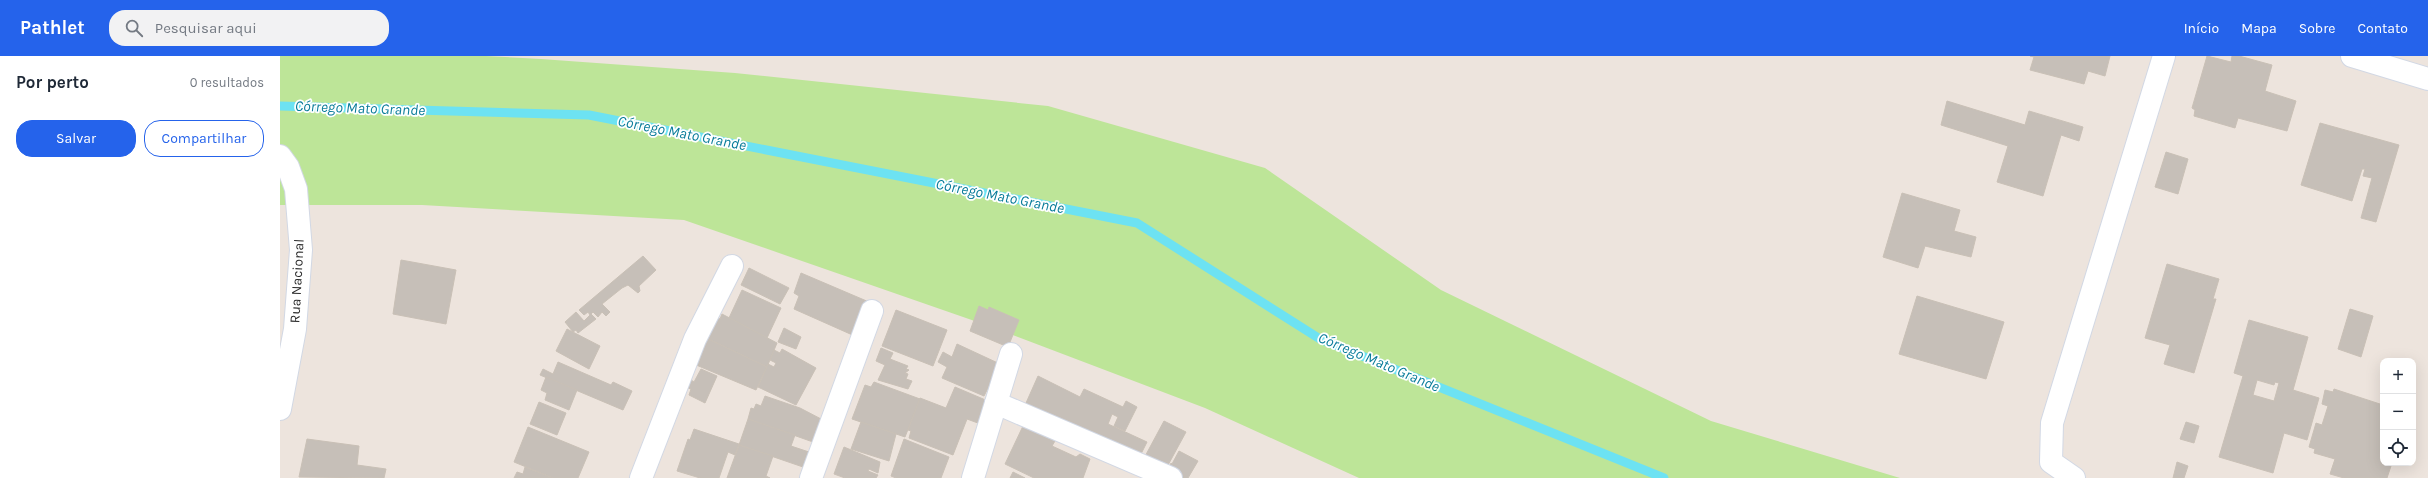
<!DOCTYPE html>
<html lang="pt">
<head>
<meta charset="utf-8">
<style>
	:root { --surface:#fff; --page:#f2f2f3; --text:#1f2937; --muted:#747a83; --line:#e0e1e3; --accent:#2563eb }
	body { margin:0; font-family:Karla,sans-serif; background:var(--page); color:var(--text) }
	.controls { position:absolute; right:12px; bottom:12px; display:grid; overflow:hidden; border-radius:8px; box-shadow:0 4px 16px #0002 }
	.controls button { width:36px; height:36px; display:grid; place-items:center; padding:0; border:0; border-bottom:1px solid var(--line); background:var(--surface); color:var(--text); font:20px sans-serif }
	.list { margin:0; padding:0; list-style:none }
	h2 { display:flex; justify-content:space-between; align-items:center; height:52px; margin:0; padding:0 16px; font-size:17px }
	h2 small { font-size:13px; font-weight:400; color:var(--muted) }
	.actions { display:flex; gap:8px; padding:12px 16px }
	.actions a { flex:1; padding:9px 0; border:1px solid var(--accent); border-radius:16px; text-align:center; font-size:14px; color:var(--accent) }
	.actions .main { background:var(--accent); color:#fff }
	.icon { flex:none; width:22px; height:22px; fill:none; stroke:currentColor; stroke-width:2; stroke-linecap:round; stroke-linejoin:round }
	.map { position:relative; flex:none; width:2148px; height:422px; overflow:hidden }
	header { display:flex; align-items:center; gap:24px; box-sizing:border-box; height:56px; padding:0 20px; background:var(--accent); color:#fff }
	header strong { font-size:19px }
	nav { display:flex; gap:22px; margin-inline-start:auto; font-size:14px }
	.search { width:280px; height:36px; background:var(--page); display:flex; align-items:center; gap:10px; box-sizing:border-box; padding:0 14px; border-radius:16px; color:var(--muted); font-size:15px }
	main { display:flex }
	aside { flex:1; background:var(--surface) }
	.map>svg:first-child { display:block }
	.green { fill:#bde598 }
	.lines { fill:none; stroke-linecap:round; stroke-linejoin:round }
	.stream { stroke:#6de2f2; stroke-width:9 }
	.building { fill:#c6bfb8; stroke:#c9c0b6; fill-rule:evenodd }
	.minor-casing { stroke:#d2d8e4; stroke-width:24 }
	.minor { stroke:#fff; stroke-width:22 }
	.labels { text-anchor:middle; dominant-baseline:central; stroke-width:3.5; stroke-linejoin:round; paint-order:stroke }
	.street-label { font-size:14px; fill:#2b2b2b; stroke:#fff }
	.water-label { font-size:15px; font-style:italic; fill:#097c9a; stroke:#fff }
</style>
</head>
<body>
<header>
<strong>Pathlet</strong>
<div class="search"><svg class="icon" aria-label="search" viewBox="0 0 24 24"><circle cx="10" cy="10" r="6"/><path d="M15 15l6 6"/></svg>Pesquisar aqui</div>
<nav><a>Início</a><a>Mapa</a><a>Sobre</a><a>Contato</a></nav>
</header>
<main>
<aside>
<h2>Por perto<small>0 resultados</small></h2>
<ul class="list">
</ul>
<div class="actions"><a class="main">Salvar</a><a>Compartilhar</a></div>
</aside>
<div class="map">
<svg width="2148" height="422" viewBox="0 0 2148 422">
	<rect width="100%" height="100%" fill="#ede4dd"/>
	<path class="green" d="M 0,0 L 206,0 L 261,3 L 455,17 L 768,50 L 985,112 L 1161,234 L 1431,365 L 1620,422 L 1079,422 L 925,352 L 709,270 L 404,164 L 142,149 L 0,149 Z"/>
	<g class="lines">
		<path class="stream" d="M 0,50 L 309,59 L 857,167 L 1040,283 L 1384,422"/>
	</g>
	<g class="building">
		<path d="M 1750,0 L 1830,0 L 1825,20 L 1808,15 L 1804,28 L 1750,14 L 1754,1 Z"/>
		<path d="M 1927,0 L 1951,6 L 1952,0 L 1959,0 L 1992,9 L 1985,35 L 2016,45 L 2007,75 L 1958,62 L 1955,72 L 1914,60 L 1915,54 L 1912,52 Z"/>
		<path d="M 1667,45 L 1745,69 L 1749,55 L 1803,71 L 1799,85 L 1781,79 L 1763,140 L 1717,126 L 1728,90 L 1661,69 Z"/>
		<path d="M 2040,67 L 2119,89 L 2096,166 L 2081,162 L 2092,122 L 2083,120 L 2085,113 L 2082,113 L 2072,145 L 2021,129 Z"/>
		<path d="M 1886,96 L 1908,103 L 1898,138 L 1875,131 Z"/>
		<path d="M 1622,137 L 1680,154 L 1674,175 L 1696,181 L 1691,201 L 1645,190 L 1638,212 L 1603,201 Z"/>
		<path d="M 363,200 L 376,214 L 359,230 L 360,235 L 358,237 L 348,229 L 342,232 L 322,248 L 330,256 L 326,260 L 322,256 L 318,261 L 313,256 L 311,258 L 316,263 L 298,277 L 296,274 L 293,276 L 285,266 L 296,256 L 304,265 L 310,259 L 308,256 L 304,259 L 299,254 Z"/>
		<path d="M 121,204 L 176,214 L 166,268 L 113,258 Z"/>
		<path d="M 1887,208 L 1939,223 L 1933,243 L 1936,243 L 1914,317 L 1884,308 L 1890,289 L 1865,282 Z"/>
		<path d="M 469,212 L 509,232 L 500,248 L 461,229 Z"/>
		<path d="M 521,217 L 589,246 L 577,281 L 514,253 L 519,240 L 514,237 Z"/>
		<path d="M 462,234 L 501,252 L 487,282 L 449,262 Z"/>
		<path d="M 1637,240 L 1724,266 L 1706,323 L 1619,298 Z"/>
		<path d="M 699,250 L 708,254 L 709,251 L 739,264 L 728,291 L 690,275 Z"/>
		<path d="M 2070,253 L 2093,260 L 2081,301 L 2058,293 Z"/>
		<path d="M 616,254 L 667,274 L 653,310 L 602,290 Z"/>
		<path d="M 442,258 L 497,287 L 487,311 L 422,280 L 432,259 L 440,263 Z"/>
		<path d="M 1969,264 L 2028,281 L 2013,334 L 2039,342 L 2027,384 L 2004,377 L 1993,417 L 1939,401 L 1963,320 L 1954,317 ZM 1977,324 L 1994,329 L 1995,326 L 1999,327 L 1994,345 L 1973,339 Z"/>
		<path d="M 504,272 L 521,281 L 516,293 L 498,286 Z"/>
		<path d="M 287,273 L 320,290 L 309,313 L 276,295 Z"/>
		<path d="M 422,280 L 487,311 L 476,334 L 409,306 Z"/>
		<path d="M 677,288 L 720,308 L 704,340 L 662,322 L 667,311 L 658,306 L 663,296 L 672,301 Z"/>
		<path d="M 601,292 L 613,297 L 610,303 L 628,310 L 626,313 L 629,314 L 625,317 L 628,318 L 626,323 L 632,325 L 628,333 L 598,324 L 605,309 L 596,305 Z"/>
		<path d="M 502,293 L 536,312 L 516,349 L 478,331 L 488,308 L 494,311 L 496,307 L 490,304 L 494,294 L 500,297 Z"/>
		<path d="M 278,306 L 331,329 L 333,326 L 352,335 L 343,354 L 260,319 L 263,313 L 273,318 Z"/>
		<path d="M 421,313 L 437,320 L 425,347 L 409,339 L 411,333 L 408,332 L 411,324 L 414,326 Z"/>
		<path d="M 758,320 L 800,341 L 804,333 L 843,351 L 846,345 L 857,351 L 845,375 L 834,370 L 838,361 L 832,358 L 828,368 L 867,386 L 854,412 L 742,356 Z"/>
		<path d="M 266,321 L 297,334 L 289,354 L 265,344 L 267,337 L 261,334 Z"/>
		<path d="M 594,326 L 640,343 L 625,381 L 572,363 L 585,329 L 591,331 Z"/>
		<path d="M 675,331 L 715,348 L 706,370 L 687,363 L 673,399 L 629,382 L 631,375 L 628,374 L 640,342 L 666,352 Z"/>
		<path d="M 2054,333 L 2103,349 L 2103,407 L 2112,407 L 2107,422 L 2064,422 L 2050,418 L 2055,403 L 2034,397 L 2035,393 L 2029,391 L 2036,367 L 2042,369 L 2048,350 L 2042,348 L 2045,334 L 2053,336 Z"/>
		<path d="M 485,340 L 520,352 L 543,364 L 533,386 L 468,363 L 471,352 L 474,353 L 476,348 L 481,350 Z"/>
		<path d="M 259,346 L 286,357 L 277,379 L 250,368 Z"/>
		<path d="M 468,363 L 515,379 L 511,390 L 529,396 L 523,411 L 459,389 Z"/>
		<path d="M 884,365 L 906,376 L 881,422 L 862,406 Z"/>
		<path d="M 581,366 L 616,378 L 609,405 L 571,393 Z"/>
		<path d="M 1906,366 L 1919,370 L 1914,387 L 1900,383 Z"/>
		<path d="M 743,370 L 775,385 L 772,390 L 796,401 L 800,398 L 810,403 L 803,422 L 754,422 L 725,408 Z"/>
		<path d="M 248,371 L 309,396 L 298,422 L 273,422 L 234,406 Z"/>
		<path d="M 414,373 L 459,388 L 455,399 L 448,396 L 439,422 L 420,422 L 397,415 L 408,383 L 410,384 Z"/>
		<path d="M 27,383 L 79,390 L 77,409 L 106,413 L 104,422 L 19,421 Z"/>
		<path d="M 624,383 L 669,401 L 661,422 L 616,422 L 611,420 Z"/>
		<path d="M 459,389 L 493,400 L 486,420 L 490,422 L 447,422 Z"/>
		<path d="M 564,391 L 600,406 L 598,417 L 589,413 L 588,415 L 598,419 L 596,422 L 565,422 L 554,418 Z"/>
		<path d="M 899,395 L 918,405 L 908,422 L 885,422 L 891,407 L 892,408 Z"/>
		<path d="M 1897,406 L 1908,410 L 1904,422 L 1893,422 Z"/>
		<path d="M 245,411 L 273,422 L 234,422 L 237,416 L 243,418 Z"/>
		<path d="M 733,416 L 745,422 L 730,422 Z"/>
	</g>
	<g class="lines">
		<defs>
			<g id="minor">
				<path d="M 2072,0 L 2148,23"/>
				<path d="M 0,100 L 8,111 L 16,133 L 21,194 L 15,273 L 0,353"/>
				<path d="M 716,347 L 891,422"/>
				<path d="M 361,422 L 415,283 L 452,210"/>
				<path d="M 531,422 L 592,255"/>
				<path d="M 693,422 L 731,298"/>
				<path d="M 1794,422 L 1771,406 L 1772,367 L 1884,0"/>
			</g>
		</defs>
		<use href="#minor" class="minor-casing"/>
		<use href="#minor" class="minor"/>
	</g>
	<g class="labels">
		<g class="street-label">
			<text transform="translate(17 225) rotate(-87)">Rua Nacional</text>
		</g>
		<g class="water-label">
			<text transform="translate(80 52) rotate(2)">Córrego Mato Grande</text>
			<text transform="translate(402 77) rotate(11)">Córrego Mato Grande</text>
			<text transform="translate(720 140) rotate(11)">Córrego Mato Grande</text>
			<text transform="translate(1099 306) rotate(23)">Córrego Mato Grande</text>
		</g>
	</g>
</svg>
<div class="controls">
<button>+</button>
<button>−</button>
<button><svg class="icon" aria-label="locate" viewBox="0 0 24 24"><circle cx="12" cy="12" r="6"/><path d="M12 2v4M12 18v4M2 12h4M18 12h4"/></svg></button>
</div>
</div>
</main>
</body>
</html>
